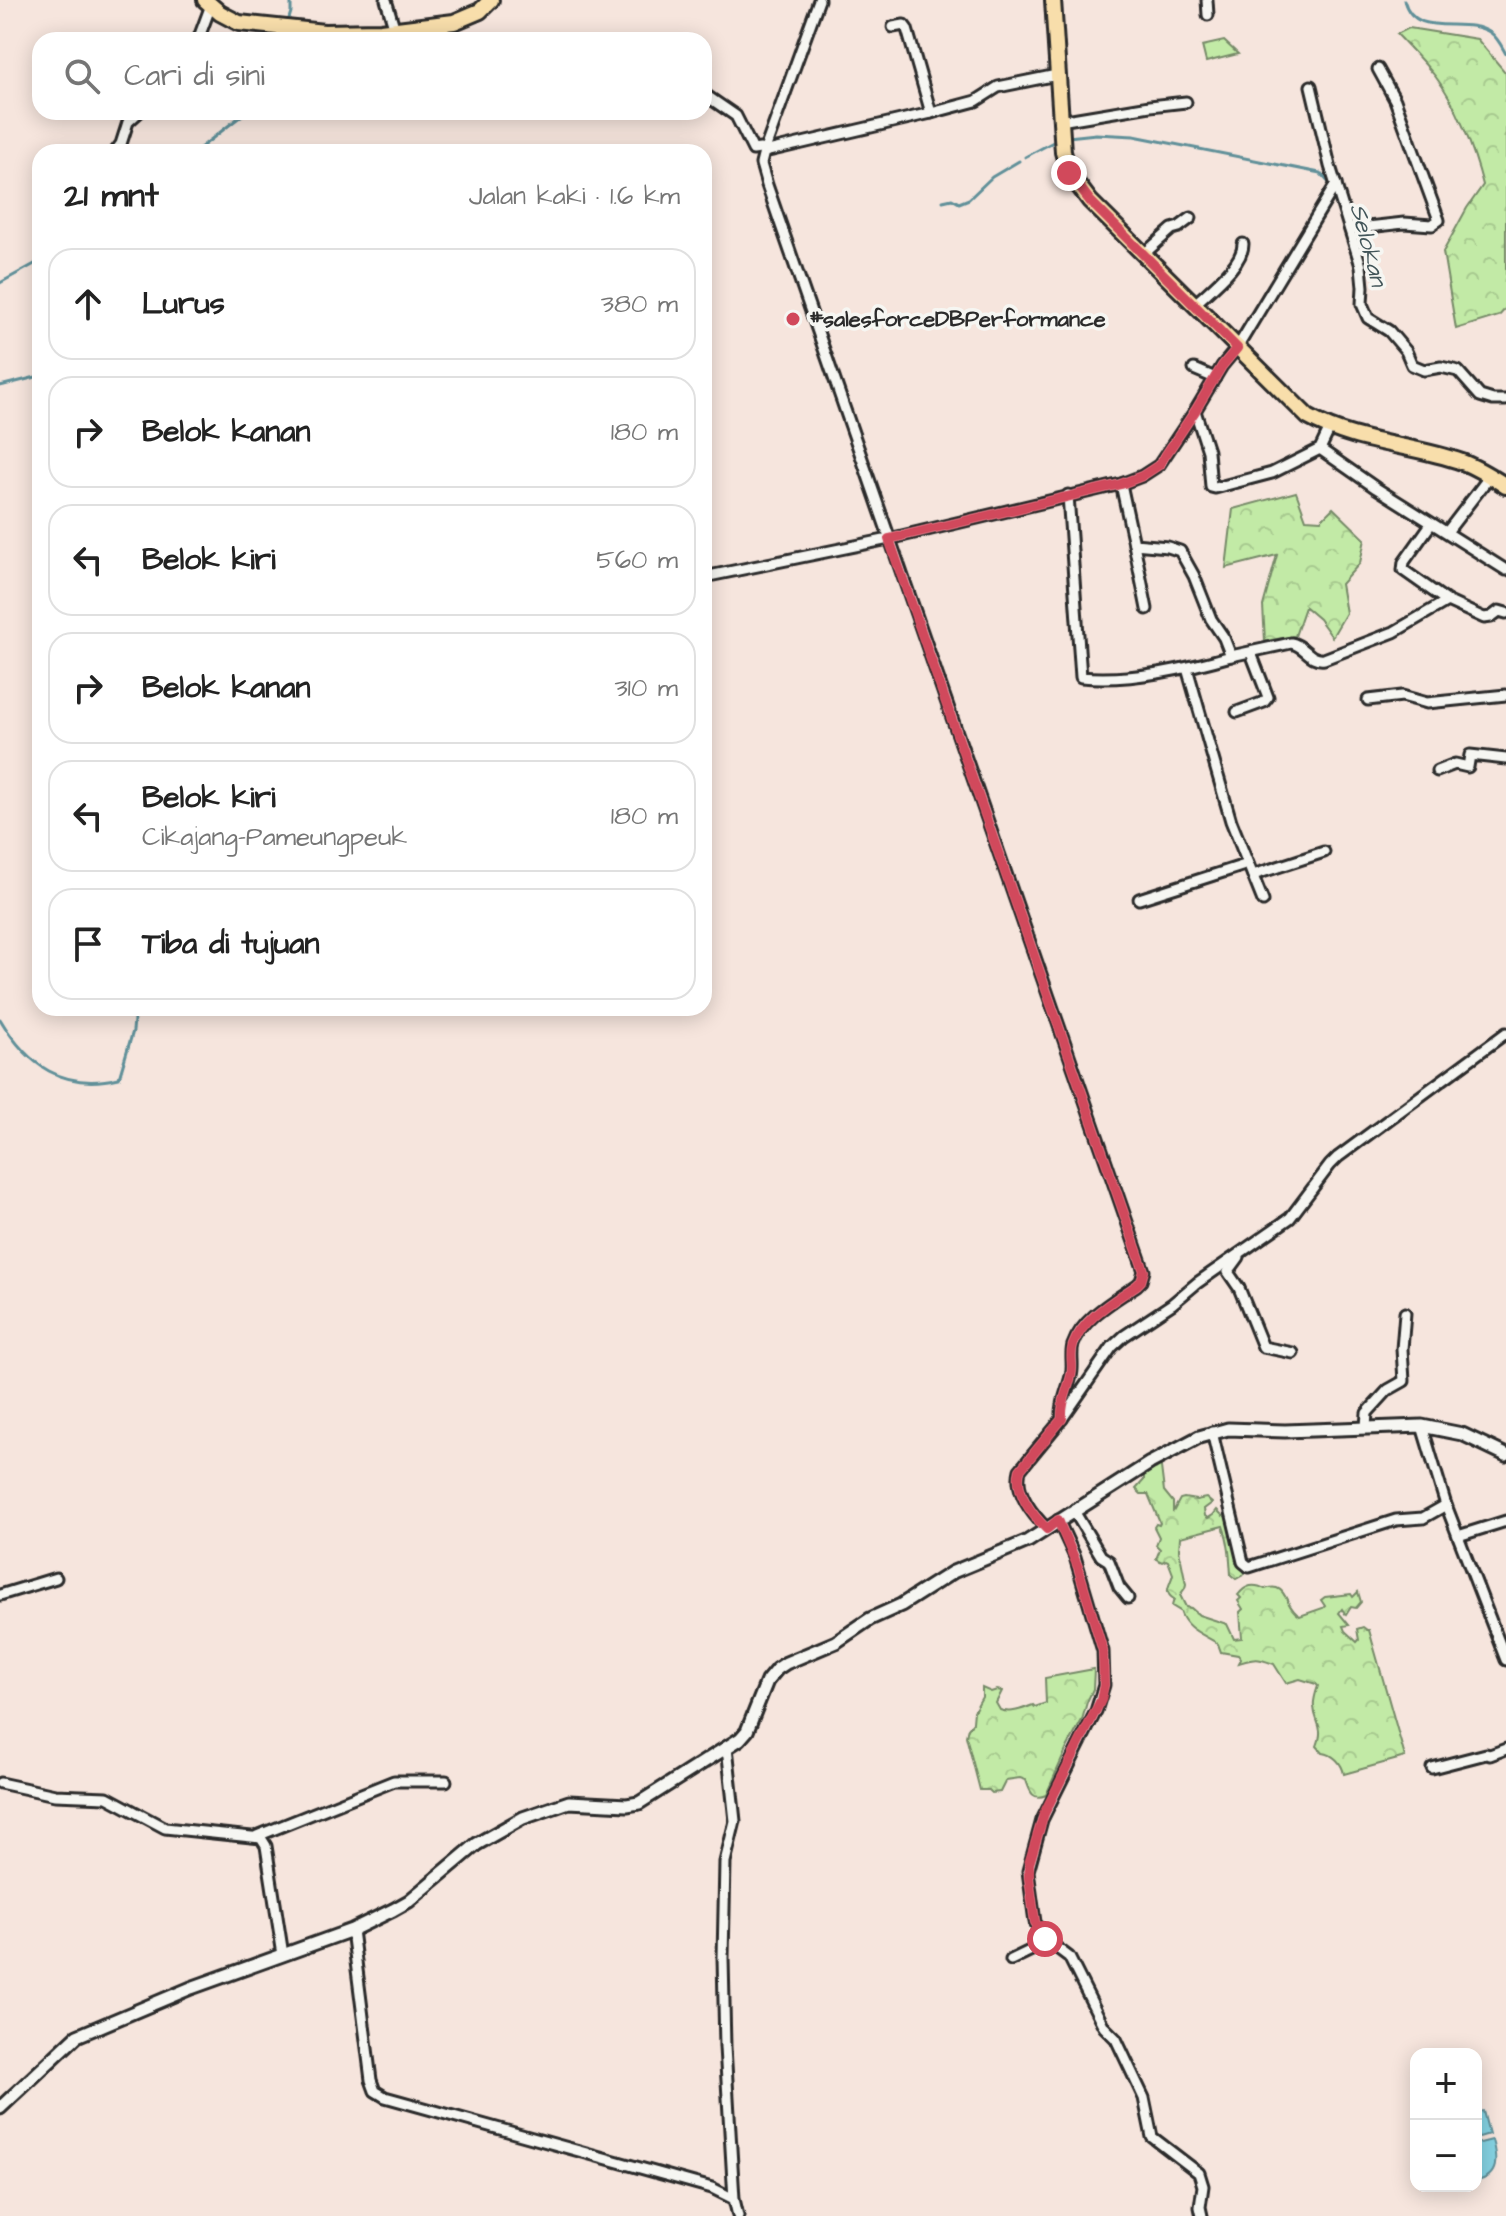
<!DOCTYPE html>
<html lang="id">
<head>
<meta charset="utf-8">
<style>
	:root { --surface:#fff; --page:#f2f2f2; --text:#222; --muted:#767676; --line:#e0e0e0 }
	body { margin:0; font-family:"Architects Daughter",sans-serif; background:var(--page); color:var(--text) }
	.controls { position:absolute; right:24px; bottom:24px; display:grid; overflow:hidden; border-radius:16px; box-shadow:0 4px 20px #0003 }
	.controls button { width:72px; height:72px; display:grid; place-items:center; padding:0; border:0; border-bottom:2px solid var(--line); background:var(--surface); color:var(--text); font:40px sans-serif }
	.stop { position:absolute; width:24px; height:24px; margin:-18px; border:6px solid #d1495b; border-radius:50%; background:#fff }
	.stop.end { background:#d1495b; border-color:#fff; box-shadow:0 2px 8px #0008 }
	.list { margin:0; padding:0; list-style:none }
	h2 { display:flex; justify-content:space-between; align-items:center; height:104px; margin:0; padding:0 32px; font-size:34px }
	h2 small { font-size:26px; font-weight:400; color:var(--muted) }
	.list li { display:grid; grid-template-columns:52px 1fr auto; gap:24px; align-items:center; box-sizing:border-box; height:112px; margin:0 16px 16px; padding:0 16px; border:2px solid var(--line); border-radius:24px }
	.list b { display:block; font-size:30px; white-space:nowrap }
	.list p { margin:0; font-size:26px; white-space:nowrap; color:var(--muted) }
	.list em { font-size:26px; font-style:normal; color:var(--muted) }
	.icon { flex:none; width:44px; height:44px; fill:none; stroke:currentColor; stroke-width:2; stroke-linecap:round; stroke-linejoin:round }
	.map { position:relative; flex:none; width:1506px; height:2216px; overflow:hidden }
	.search { position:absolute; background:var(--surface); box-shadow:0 4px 20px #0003; left:32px; top:32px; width:680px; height:88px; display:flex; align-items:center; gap:20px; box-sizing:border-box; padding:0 28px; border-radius:24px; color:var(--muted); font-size:30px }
	.panel { position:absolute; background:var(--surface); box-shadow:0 4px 20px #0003; left:32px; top:144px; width:680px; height:872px; border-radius:24px }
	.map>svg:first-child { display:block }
	.forest { fill:url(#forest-crowns); stroke:#768a68; stroke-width:2 }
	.pitch { fill:#c2eaa6; stroke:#768a68; stroke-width:2 }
	.water { fill:#85d3e3; stroke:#619099; stroke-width:2 }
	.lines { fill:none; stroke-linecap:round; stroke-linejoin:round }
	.stream { stroke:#619099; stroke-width:3 }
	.minor-casing { stroke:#2b2b2b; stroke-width:15 }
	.tertiary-casing { stroke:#2b2b2b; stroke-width:17 }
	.primary-casing { stroke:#2b2b2b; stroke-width:20 }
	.minor { stroke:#f6f6f2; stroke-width:9 }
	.tertiary { stroke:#f6f6f2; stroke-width:11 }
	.primary { stroke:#f8deab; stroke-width:14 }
	.route { stroke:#d1495b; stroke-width:10 }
	.poi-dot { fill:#d1495b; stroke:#f6f6f2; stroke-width:3 }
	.labels { text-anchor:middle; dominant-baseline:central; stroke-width:7; stroke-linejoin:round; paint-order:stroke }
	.poi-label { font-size:22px; font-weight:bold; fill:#2b2b2b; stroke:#f6f6f2; text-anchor:start }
	.water-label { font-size:24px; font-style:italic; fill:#425559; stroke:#f6f6f2 }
</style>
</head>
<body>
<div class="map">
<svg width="1506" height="2216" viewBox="0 0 1506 2216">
	<defs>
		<pattern id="forest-crowns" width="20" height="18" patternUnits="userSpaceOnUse" patternTransform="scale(2)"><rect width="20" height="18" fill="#c2eaa6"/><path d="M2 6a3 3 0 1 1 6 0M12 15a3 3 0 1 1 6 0" fill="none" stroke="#a7c98f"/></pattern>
	</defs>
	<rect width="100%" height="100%" fill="#f6e5dd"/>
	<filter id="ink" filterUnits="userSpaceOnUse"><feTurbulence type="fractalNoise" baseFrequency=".0125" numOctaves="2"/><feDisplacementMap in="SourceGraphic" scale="16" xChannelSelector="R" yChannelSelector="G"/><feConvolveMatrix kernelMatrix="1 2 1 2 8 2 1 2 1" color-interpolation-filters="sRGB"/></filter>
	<g filter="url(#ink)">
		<g class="forest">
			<path d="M 1409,28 L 1477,39 L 1506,73 L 1506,308 L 1499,316 L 1456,329 L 1443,252 L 1467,208 L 1483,185 C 1474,150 1457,104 1435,76 C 1423,61 1410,48 1397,34 Z"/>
			<path d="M 1296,492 L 1306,519 L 1321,520 L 1333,508 L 1365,539 L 1360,563 L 1341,584 L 1346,613 L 1332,637 L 1319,619 L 1305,607 L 1295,636 L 1265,641 L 1263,606 L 1277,555 L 1226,568 L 1233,509 Z"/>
			<path d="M 1160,1459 L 1164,1491 L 1173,1502 L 1173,1512 L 1180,1499 L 1184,1498 L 1196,1500 L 1206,1498 L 1212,1503 L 1204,1509 L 1205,1516 L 1208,1518 L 1213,1515 L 1217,1510 L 1223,1516 L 1229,1514 L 1244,1569 L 1245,1574 L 1236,1579 L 1231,1575 C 1230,1558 1229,1542 1223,1526 L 1180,1537 L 1179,1550 L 1186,1584 L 1185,1588 L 1180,1595 L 1186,1607 L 1191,1608 L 1199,1615 L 1227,1624 L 1234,1639 L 1242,1638 L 1240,1612 L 1243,1609 L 1238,1601 L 1241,1598 L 1238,1595 C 1246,1585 1254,1583 1265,1589 C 1289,1581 1283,1607 1300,1616 L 1323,1608 L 1325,1606 L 1321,1600 L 1325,1597 L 1351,1594 L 1353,1597 L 1358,1592 L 1361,1602 L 1356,1608 L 1351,1607 L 1346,1615 L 1342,1609 L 1339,1613 L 1349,1625 L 1343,1626 L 1345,1631 L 1357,1642 L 1359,1640 L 1357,1629 L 1363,1627 L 1367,1630 L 1369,1630 L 1405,1757 L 1344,1774 C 1342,1763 1333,1754 1323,1753 L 1317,1746 C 1325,1726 1315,1724 1314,1707 C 1313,1700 1316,1692 1318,1686 L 1316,1684 L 1300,1679 L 1286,1683 L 1274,1664 C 1256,1658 1257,1658 1239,1663 L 1241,1659 L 1238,1655 L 1221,1652 L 1218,1644 C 1203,1634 1186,1630 1180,1611 L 1172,1606 L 1174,1599 C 1162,1592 1171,1584 1173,1574 L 1168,1561 L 1166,1560 L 1162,1562 L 1156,1559 L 1160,1549 L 1156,1545 L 1159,1537 L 1154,1527 L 1156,1524 L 1159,1525 L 1160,1523 L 1148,1494 L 1141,1494 L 1136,1489 L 1144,1480 L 1144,1471 Z"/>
			<path d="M 1094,1669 L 1093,1689 L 1087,1702 L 1082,1720 L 1067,1748 L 1046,1795 C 1032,1801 1030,1791 1026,1780 L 1020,1778 L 1006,1780 L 1000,1792 L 992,1793 L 989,1790 L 980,1790 L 966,1736 L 968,1728 L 973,1722 L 974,1711 L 982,1697 L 982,1688 L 991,1692 L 997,1690 L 1002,1691 L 996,1703 L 1000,1710 C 1011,1714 1023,1709 1033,1705 L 1035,1707 L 1046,1703 L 1045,1678 Z"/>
		</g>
		<path class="pitch" d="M 1224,41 L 1238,54 L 1206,62 L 1202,46 Z"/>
		<g class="water">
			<path d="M 1483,2111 L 1489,2134 L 1476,2138 L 1476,2112 Z"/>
			<path d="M 1492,2140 C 1497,2158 1500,2177 1476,2181 L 1476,2144 Z"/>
		</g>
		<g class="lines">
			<g class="stream">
				<path d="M 1404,0 C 1415,41 1464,14 1491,33 C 1498,38 1502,47 1506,54"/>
				<path d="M 287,25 L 291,12 L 291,0"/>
				<path d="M 1068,137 L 1096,134 L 1134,136 L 1320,173 L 1331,185"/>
				<path d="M 195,152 L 246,112"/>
				<path d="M 1025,157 L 1057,140"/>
				<path d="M 943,201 L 952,199 L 959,203 L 969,199 L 992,177 L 1019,161"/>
				<path d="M 0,283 L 40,261"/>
				<path d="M 0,386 L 40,376"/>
				<path d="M 0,1019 C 28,1066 63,1091 119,1078 L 133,1031 L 135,1008"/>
			</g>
			<defs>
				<g id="minor">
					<path d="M 386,0 L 395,30"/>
					<path d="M 819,0 L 764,152 L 761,164 L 767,185 L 1144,1271 L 1141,1281 L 1137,1285 C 1114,1301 1082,1318 1073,1345 C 1070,1355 1074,1366 1071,1376 C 1067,1392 1061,1403 1062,1419"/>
					<path d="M 1207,0 L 1208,15"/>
					<path d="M 893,27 L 904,25 L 907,29 L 931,113"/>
					<path d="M 198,40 L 211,5"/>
					<path d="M 1311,86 L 1330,166 L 1361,266 L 1363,287 L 1362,304 L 1368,318 L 1389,331 L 1406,351 L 1412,365 L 1424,370 L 1441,367 L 1458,371 L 1480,396 L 1493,400 L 1506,400"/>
					<path d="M 704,94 L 736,116 L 753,150 L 760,149 L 764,152 L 931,113 L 976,101 L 998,87 L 1057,75"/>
					<path d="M 1060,121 L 1150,106 L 1186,102"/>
					<path d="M 115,152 L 121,144 L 128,122 L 139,112"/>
					<path d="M 1350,229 L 1404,223 L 1432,225 L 1439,220 L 1395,100 L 1378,69"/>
					<path d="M 1144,254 L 1172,229 L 1179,227 L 1191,218"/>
					<path d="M 1194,305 C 1209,290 1243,265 1243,244"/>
					<path d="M 1194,369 L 1215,378"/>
					<path d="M 1195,411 L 1208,451 L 1211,487 L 1215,488 L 1272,473 L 1320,449 L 1330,428"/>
					<path d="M 1320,449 L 1376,488 L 1506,570"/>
					<path d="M 1068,495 L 1081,677 C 1128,682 1186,669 1231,656 L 1224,638 L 1211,619 L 1194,576 L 1180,551 L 1168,547 L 1134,544 L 1121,484"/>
					<path d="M 1431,524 L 1404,562 L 1403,570 L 1447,601"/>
					<path d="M 1447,532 L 1490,476"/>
					<path d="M 1134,544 L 1147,609"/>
					<path d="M 704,577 L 889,539 L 1121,484 L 1142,476 L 1159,465 L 1195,411 L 1222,366 L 1237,348 L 1336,184"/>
					<path d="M 1231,656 L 1291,643 C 1305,645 1309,661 1324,659 L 1394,632 L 1447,601 L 1484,618 L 1491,617 L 1499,611 L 1506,613"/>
					<path d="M 1187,668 L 1231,821 L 1263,901"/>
					<path d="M 1368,700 L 1402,696 L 1427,703 L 1506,695"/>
					<path d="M 1237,712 L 1264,702 L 1268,697 L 1251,653"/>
					<path d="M 1437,771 L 1455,764 L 1468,767 L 1470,755 L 1506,759"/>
					<path d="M 1253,875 L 1324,852"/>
					<path d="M 1139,899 L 1248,864"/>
					<path d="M 1239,1257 L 1228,1272 L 1239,1288 L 1263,1347 L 1293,1353"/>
					<path d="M 1422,1426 L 1446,1505 L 1506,1660"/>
					<path d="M 1366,1427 L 1367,1413 L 1388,1390 L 1404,1381 L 1402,1349 L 1405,1313"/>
					<path d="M 1212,1432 L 1243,1562 L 1249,1567 L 1396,1520 L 1423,1518 L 1446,1505"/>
					<path d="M 1074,1511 L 1101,1556 L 1109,1561 L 1119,1587 L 1128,1598"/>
					<path d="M 1058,1520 L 1075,1557 L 1103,1651 L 1104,1685 L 1096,1711 L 1042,1820 L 1028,1871 L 1035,1922 L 1045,1939 L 1069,1957 L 1104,2027 L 1116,2039 L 1144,2098 L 1152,2137 L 1199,2173 L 1203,2186 L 1200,2207 L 1202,2216"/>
					<path d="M 1047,1529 C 1032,1514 1014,1492 1020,1470 L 1062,1419 L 1112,1347 L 1124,1336 L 1172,1304 L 1197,1283 L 1290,1218 L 1330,1165 L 1338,1157 L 1506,1033"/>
					<path d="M 1458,1536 L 1506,1521"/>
					<path d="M 0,1595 L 56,1578"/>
					<path d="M 727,1747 L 735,1821 L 725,1862 L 723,1958 L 725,2047 L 734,2199"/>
					<path d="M 1432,1768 L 1486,1754 L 1490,1755 L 1506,1749"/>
					<path d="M 0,1783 L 55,1795 L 107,1797 L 165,1828 L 261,1838 L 266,1846 L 283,1955"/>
					<path d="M 257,1836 L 394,1781 L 446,1781"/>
					<path d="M 352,1930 L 371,2080 L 375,2091 L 385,2097 L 712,2188 L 734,2199 L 738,2216"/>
					<path d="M 1011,1960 L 1048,1942"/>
				</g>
				<path id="tertiary" d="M 0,2108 L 77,2036 L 191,1988 L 352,1930 L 393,1910 L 409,1901 L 477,1844 L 523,1818 L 569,1802 L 627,1805 L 639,1803 L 740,1739 L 747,1731 L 767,1681 L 777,1669 L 786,1663 L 836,1642 L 870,1619 L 901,1605 L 953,1572 L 1028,1541 L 1150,1463 L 1199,1437 L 1228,1429 L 1285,1431 L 1422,1426 L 1462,1434 L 1506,1455"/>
				<g id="primary">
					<path d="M 205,0 L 220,13 L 239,23 L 324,32 L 381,31 L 454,22 L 480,11 L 491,0"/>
					<path d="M 1053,0 L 1063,152 L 1069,173 L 1090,201 L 1308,417 C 1356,444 1412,444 1462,462 C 1478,468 1492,477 1506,486"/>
				</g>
			</defs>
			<use href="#minor" class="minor-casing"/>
			<use href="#tertiary" class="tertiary-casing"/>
			<use href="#primary" class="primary-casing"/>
			<use href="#minor" class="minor"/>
			<use href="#tertiary" class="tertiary"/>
			<use href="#primary" class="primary"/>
		</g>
	</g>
	<g class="lines" filter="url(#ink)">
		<path class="route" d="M 1045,1939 L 1035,1922 L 1029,1878 L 1029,1864 L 1044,1814 L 1101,1700 L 1104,1685 L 1103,1651 L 1078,1567 L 1058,1520 L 1047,1529 C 1032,1515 1014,1492 1020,1470 L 1062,1419 C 1061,1403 1067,1392 1071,1376 C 1074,1366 1069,1355 1073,1345 C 1083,1318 1114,1301 1137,1285 L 1141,1281 L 1144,1271 L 889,539 L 1121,484 L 1142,476 L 1159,465 L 1195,411 L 1222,366 L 1237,348 L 1090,201 L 1069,173"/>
	</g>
	<circle class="poi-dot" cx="793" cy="319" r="8"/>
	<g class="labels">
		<g class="poi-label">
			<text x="809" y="319">#salesforceDBPerformance</text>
		</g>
		<g class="water-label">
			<text transform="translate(1368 245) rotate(75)">Selokan</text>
		</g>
	</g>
</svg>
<div class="controls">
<button>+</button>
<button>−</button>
</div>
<div class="stop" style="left:1045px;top:1939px"></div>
<div class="stop end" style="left:1069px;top:173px"></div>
<div class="search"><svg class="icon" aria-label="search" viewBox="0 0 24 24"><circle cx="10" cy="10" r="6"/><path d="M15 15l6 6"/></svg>Cari di sini</div>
<section class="panel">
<h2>21 mnt<small>Jalan kaki · 1.6 km</small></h2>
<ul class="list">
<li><svg class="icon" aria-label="ahead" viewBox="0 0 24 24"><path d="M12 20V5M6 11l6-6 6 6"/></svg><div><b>Lurus</b></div><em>380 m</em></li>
<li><svg class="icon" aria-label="right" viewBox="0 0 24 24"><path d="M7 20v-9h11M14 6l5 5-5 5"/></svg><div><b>Belok kanan</b></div><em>180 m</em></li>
<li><svg class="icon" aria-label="left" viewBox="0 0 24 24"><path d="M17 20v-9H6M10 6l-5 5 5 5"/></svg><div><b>Belok kiri</b></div><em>560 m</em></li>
<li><svg class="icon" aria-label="right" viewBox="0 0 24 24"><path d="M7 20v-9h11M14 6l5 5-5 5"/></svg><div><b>Belok kanan</b></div><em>310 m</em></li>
<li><svg class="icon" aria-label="left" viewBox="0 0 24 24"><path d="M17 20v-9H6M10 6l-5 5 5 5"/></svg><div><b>Belok kiri</b><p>Cikajang-Pameungpeuk</p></div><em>180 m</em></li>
<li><svg class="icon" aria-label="arrive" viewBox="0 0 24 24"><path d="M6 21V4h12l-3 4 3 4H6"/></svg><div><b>Tiba di tujuan</b></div></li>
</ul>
</section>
</div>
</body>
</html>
